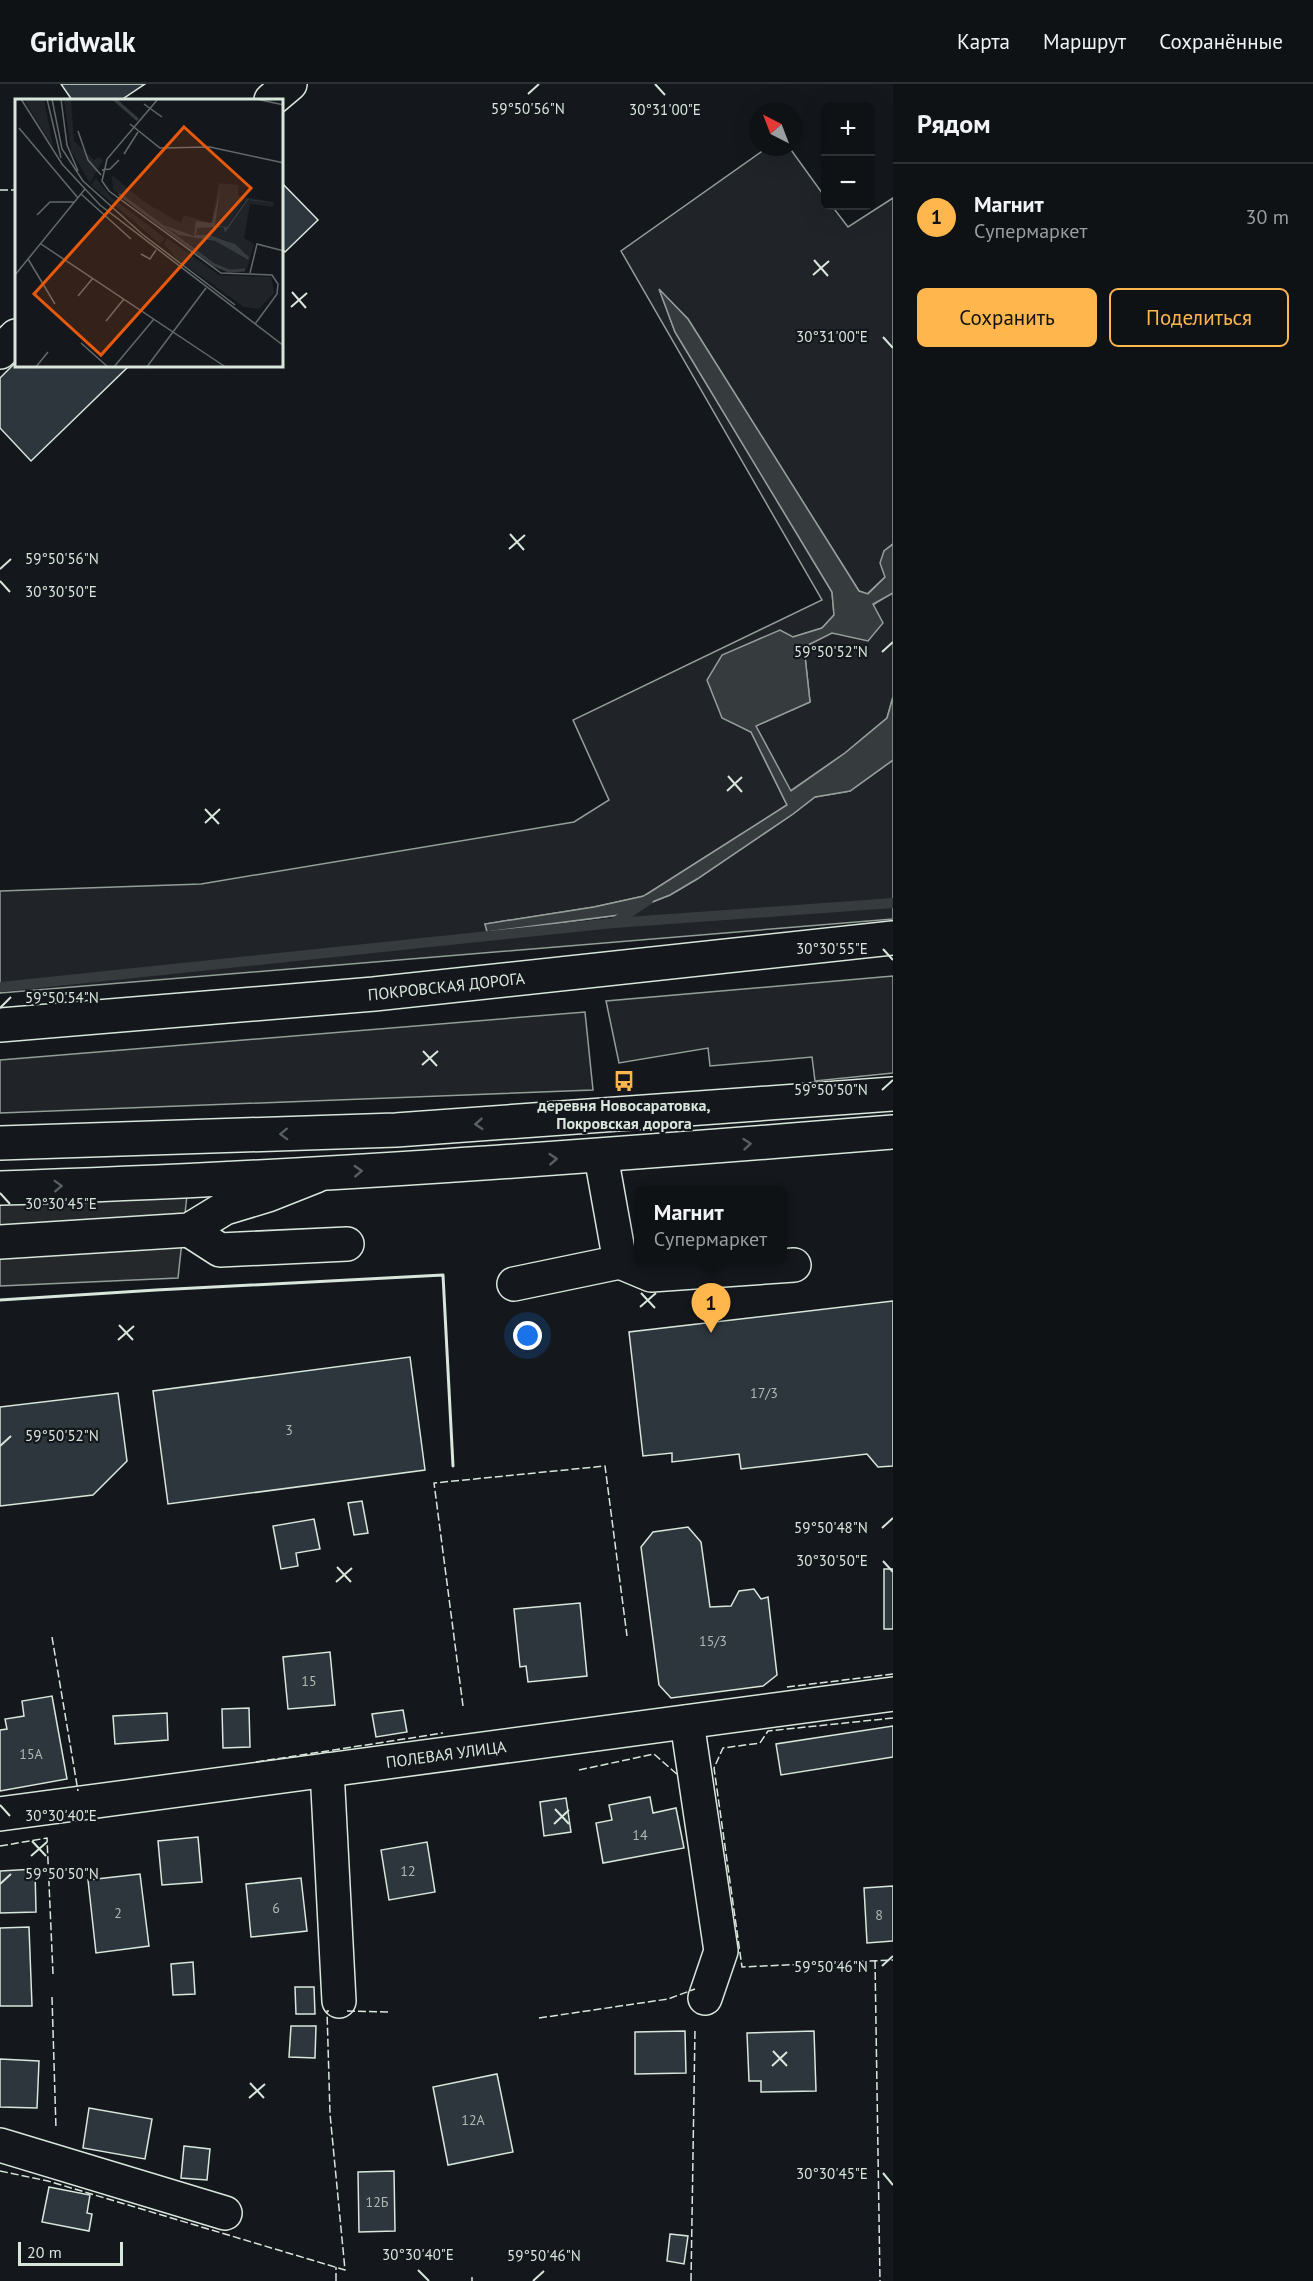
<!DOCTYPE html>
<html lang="ru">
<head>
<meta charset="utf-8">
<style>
	:root { --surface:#0f1215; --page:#1d2022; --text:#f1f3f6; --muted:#9b9ea0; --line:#2f3234; --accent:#ffb74d }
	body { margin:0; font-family:"PT Sans",sans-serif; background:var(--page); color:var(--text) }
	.controls { position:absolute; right:18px; top:18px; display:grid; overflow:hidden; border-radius:9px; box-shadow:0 6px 24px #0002 }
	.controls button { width:54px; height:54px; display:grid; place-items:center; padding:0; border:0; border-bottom:2px solid var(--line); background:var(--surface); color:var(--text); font:30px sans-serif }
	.compass { position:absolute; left:749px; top:18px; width:54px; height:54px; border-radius:50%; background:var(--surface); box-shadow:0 6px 24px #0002; rotate:318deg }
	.scale { position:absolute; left:18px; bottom:15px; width:105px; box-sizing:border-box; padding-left:6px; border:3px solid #d8e6dc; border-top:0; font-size:16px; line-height:21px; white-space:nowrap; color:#d8e6dc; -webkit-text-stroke:4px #14181c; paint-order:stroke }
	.you { position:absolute; left:528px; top:1252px; width:21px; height:21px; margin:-15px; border:4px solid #fff; border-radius:50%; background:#1a73e8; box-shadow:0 0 0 9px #1a73e833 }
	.badge { display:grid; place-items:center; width:39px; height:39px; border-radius:50%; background:var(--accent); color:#111; font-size:20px; font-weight:700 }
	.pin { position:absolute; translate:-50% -50px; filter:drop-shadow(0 2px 3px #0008) }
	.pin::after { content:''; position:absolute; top:32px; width:21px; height:18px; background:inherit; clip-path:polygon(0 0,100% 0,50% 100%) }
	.popup { position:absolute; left:634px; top:1102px; width:153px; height:78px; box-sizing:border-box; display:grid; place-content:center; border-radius:9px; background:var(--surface); filter:drop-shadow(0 2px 4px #0005); font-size:20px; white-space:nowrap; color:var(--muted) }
	.popup b { font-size:22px; color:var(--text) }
	.popup::after { content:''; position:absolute; left:50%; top:100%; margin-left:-12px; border:12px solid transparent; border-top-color:var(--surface) }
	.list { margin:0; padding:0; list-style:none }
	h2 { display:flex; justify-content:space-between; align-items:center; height:78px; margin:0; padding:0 24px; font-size:26px }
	h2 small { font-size:20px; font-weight:400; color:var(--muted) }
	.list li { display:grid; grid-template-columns:39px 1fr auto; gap:18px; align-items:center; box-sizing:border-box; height:108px; padding:0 24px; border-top:2px solid var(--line) }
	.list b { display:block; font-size:22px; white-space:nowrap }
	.list p { margin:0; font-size:20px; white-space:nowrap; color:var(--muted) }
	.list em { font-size:20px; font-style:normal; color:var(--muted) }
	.actions { display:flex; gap:12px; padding:18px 24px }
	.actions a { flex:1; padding:14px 0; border:2px solid var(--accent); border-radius:9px; text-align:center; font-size:21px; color:var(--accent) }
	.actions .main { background:var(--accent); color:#111 }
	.map { position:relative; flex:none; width:893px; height:2197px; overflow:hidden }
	header { display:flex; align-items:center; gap:36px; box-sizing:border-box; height:84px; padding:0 30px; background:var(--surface); border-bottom:2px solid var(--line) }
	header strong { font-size:28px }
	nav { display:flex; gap:33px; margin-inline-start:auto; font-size:21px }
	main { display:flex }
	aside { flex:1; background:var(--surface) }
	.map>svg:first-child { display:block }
	.green { fill:#202428; stroke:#939e99; stroke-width:1.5 }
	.parking { fill:#24282b; stroke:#939e99; stroke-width:1.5 }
	.water { fill:#363b3e; stroke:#939e99; stroke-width:1.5 }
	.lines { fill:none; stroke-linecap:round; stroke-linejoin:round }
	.stream { stroke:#363b3e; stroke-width:10 }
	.building { fill:#2c363c; stroke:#d8e6dc; stroke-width:1.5 }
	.minor-casing { stroke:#d8e6dc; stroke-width:36 }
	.major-casing { stroke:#d8e6dc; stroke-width:36 }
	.minor { stroke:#14181c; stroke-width:33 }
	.major { stroke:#14181c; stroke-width:33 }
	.fence { stroke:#d8e6dc; stroke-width:1.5; stroke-dasharray:8 3; stroke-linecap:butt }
	.wall { stroke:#d8e6dc; stroke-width:3 }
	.oneway { stroke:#59605f }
	.ticks { fill:none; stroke:#d8e6dc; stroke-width:2 }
	.labels { text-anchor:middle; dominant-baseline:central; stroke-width:4.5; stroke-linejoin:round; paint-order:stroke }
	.number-label { font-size:14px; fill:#adbab4 }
	.street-label { font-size:16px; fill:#d8e6dc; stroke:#14181c }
	.poi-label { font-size:16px; font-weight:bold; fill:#d8e6dc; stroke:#14181c }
	.inset-river { fill:none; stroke:#363b3e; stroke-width:3 }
	.inset-road { fill:none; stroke:#626a69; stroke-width:1.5 }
	.view { fill:#e8590c; fill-opacity:0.15; stroke:#e8590c; stroke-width:3 }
	.inset-edge { fill:none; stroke:#d8e6dc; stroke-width:3 }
	.ticks-label { font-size:15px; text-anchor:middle; fill:#d8e6dc; stroke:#14181c; stroke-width:4.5; stroke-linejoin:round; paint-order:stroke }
</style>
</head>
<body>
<header>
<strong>Gridwalk</strong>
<nav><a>Карта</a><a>Маршрут</a><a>Сохранённые</a></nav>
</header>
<main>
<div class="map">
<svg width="893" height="2197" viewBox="0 0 893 2197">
	<rect width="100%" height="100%" fill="#14181c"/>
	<g class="green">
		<path d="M 768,63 L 789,63 L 825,113 L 826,122 L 832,122 L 848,143 L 893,114 L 893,460 L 884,467 L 885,493 L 867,510 L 859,507 L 688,235 L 660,207 L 675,248 L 832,508 L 834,531 L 822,544 L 793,553 L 722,633 L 751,648 L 787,721 L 644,812 L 594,823 L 485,840 L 488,848 L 619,831 L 670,811 L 697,795 L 793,730 L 815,713 L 850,707 L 893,676 L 893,835 L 0,909 L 0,807 L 201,800 L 574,738 L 609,716 L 573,636 L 822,516 L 621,167 Z"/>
		<path d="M 893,509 L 893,613 L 887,634 L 845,669 L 790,707 L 755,642 L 810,618 L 804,563 C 836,548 862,526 893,509 Z"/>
		<path d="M 893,892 L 893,989 L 815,997 L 812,973 L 710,982 L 708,964 L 619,979 L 606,917 Z"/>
		<path d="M 585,928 L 593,1006 L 0,1029 L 0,976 Z"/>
	</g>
	<path class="parking" d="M 187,1111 L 178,1194 L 0,1202 L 0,1112 Z"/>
	<path class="water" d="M 659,205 L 688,235 L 859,507 L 868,510 L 885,493 L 880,479 L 884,467 L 893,460 L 893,509 L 873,520 L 883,539 L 868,557 L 832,549 L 804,563 L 810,618 L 756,642 L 791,707 L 845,669 L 887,634 L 893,613 L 893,676 L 850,707 L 815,713 L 793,730 L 697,795 L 670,811 L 619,831 L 487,848 L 485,840 L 594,823 L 644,812 L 787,721 L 751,648 L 722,634 L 707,596 L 722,571 L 780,546 L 793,553 L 822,544 L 834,531 L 832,508 L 675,248 Z"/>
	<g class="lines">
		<g class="stream">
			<path d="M 614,839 L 648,816"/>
			<path d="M 0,903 L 614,839 L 893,819"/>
		</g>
	</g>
	<g class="building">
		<path d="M 61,0 L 145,0 L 121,16 L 72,16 Z"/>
		<path d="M 282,99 L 318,136 L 285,168 L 282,165 Z"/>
		<path d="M 16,278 L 16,282 L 129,282 L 31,377 L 0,344 L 0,294 Z"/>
		<path d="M 893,1217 L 893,1382 L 878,1383 L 867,1370 L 741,1385 L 739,1370 L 672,1378 L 672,1369 L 643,1372 L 629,1248 Z"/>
		<path d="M 410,1273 L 425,1386 L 168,1420 L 153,1307 Z"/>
		<path d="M 118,1309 L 127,1377 L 93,1411 L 0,1422 L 0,1323 Z"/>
		<path d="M 362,1417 L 368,1449 L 354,1451 L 348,1419 Z"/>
		<path d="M 314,1435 L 320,1465 L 296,1469 L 298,1482 L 281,1485 L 273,1442 Z"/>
		<path d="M 688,1443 L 701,1458 L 710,1523 L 731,1522 L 739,1507 L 754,1505 L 761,1515 L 768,1513 L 777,1591 L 763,1602 L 671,1614 L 659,1601 L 641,1463 L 653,1448 Z"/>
		<rect x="884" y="1485" width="9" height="60"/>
		<path d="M 580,1519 L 587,1592 L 528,1598 L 526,1582 L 520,1583 L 514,1525 Z"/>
		<path d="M 330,1568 L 335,1621 L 288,1625 L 283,1573 Z"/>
		<path d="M 52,1612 L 67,1695 L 0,1707 L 0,1646 L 7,1645 L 5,1635 L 24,1632 L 22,1617 Z"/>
		<path d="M 249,1624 L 250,1663 L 223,1664 L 222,1625 Z"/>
		<path d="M 403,1626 L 407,1648 L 376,1653 L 372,1630 Z"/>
		<path d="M 167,1629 L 168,1656 L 115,1660 L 113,1632 Z"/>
		<path d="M 893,1642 L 893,1673 L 781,1691 L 776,1660 Z"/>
		<path d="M 650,1713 L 653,1729 L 676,1724 L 684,1764 L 603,1779 L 596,1739 L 612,1736 L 609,1721 Z"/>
		<path d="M 566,1714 L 571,1748 L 544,1752 L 540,1718 Z"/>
		<path d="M 198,1753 L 202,1798 L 162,1801 L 158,1757 Z"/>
		<path d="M 427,1758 L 435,1808 L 389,1816 L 381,1766 Z"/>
		<path d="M 35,1785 L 36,1828 L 0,1829 L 0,1787 Z"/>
		<path d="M 140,1790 L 149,1862 L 96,1869 L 88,1796 Z"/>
		<path d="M 301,1794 L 307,1847 L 251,1853 L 246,1800 Z"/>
		<path d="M 893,1802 L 893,1857 L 867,1859 L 864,1804 Z"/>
		<path d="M 29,1843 L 32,1922 L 0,1922 L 0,1844 Z"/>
		<path d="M 193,1878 L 195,1910 L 173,1911 L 171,1880 Z"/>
		<path d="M 295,1903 L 314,1903 L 315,1930 L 296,1930 Z"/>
		<path d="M 291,1942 L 316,1942 L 315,1974 L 289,1973 Z"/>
		<path d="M 685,1947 L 686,1989 L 635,1990 L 635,1948 Z"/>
		<path d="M 814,1947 L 816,2007 L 761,2008 L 761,1997 L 749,1997 L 747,1949 Z"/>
		<path d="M 0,1975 L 39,1977 L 37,2024 L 0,2023 Z"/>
		<path d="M 497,1990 L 513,2068 L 448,2081 L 433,2003 Z"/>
		<path d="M 89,2024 L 152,2035 L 145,2075 L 83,2064 Z"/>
		<path d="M 184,2062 L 210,2065 L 207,2096 L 181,2094 Z"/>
		<path d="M 394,2087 L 395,2147 L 359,2148 L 358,2088 Z"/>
		<path d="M 49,2103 L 90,2111 L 87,2129 L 92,2130 L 89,2147 L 42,2138 Z"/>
		<path d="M 670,2150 L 688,2152 L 684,2180 L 667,2177 Z"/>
	</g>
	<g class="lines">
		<defs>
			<g id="minor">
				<path d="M 271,16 L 290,0"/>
				<path d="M 0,268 L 16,252"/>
				<path id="s1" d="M 0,941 L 374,910 L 893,854"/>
				<path d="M 189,1146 L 220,1166 L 347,1160"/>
				<path d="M 0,1158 L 189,1146 L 225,1124 L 268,1111 L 316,1092"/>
				<path d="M 620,1178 L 651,1191 L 794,1181"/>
				<path d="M 514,1200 L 620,1178 L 601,1072"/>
				<path d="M 687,1638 L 721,1867 L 705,1914"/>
				<path d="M 327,1686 L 339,1917"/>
				<path id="s2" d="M 0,1730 L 893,1610"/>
				<path d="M 0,2061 L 225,2129"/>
			</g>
			<g id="major">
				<path d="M 0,1059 L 396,1046 L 893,1010"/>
				<path d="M 0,1104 C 298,1095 596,1072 893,1048"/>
			</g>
		</defs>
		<use href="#minor" class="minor-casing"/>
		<use href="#major" class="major-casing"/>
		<use href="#minor" class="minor"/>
		<use href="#major" class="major"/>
		<g class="fence">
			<path d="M 0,106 L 16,106"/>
			<path d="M 52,1553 L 78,1707"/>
			<path d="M 787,1603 L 893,1590"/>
			<path d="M 463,1622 L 434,1399 L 605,1382 L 627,1552"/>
			<path d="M 893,1634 L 768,1647 L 760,1659 L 723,1664 L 714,1684 L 742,1883 L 893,1876"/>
			<path d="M 256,1678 L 443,1649"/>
			<path d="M 579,1686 L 654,1670 L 679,1692"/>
			<path d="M 0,1762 L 47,1754 L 53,1890"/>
			<path d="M 875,1877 L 880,2197"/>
			<path d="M 52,1913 L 56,2045"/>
			<path d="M 347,1927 L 389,1928"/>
			<path d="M 539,1934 L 668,1915 L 695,1905"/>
			<path d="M 0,2087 L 48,2097 L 345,2186 L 330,2030 L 327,1927 L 329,1927"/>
			<path d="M 472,2193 L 472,2197"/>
			<path d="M 336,2197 L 336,2183"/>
			<path d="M 691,2197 L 695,1945"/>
		</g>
		<path class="wall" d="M 0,1216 L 156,1206 L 443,1191 L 453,1382"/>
	</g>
	<defs><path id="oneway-chevron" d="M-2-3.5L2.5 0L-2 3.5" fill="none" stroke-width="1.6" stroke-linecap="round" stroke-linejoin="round" transform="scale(1.5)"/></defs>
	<g class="oneway">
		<use href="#oneway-chevron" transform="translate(479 1040) rotate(176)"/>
		<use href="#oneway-chevron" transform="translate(284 1050) rotate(178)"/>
		<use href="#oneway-chevron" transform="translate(747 1060) rotate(-5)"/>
		<use href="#oneway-chevron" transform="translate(553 1075) rotate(-4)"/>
		<use href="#oneway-chevron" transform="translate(358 1087) rotate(-3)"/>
		<use href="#oneway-chevron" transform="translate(58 1102) rotate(-2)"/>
	</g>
	<path class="ticks" d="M 655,0 L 665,11M 528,10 L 539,0M 814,176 L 828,192M 813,191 L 829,177M 292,208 L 306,224M 291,223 L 307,209M 883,253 L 893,264M 510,450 L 524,466M 509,465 L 525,451M 0,485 L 11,475M 0,497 L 10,508M 882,568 L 893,558M 728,692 L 742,708M 727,707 L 742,693M 205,725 L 219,740M 205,739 L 220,725M 883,865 L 893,876M 0,924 L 11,913M 423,967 L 437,982M 422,981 L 438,967M 882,1006 L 893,996M 0,1109 L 10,1120M 641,1209 L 655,1224M 640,1223 L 656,1209M 119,1241 L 133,1256M 118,1256 L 134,1242M 0,1362 L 11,1352M 882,1444 L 893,1434M 883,1477 L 893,1488M 337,1483 L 351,1498M 336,1498 L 352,1484M 0,1721 L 10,1732M 555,1725 L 569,1740M 554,1740 L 569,1726M 32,1757 L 46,1772M 31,1772 L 47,1758M 0,1800 L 11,1790M 882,1882 L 893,1872M 773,1967 L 787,1982M 772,1982 L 787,1968M 250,1999 L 264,2014M 249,2014 L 265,2000M 883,2089 L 893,2101M 418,2186 L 429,2197M 533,2197 L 544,2187"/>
	<defs>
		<symbol id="bus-bare" viewBox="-9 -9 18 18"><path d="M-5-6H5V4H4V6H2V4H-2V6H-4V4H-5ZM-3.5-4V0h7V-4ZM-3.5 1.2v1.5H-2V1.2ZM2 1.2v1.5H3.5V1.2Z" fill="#ffb74d" stroke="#14181c" stroke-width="2.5" paint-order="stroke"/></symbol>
	</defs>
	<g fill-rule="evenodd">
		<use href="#bus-bare" x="609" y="982" width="30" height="30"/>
	</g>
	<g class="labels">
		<g class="number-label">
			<text x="764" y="1309">17/3</text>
			<text x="289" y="1346">3</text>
			<text x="713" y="1557">15/3</text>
			<text x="309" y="1597">15</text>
			<text x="31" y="1670">15А</text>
			<text x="640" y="1751">14</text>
			<text x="408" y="1787">12</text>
			<text x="276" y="1824">6</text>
			<text x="118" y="1829">2</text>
			<text x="879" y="1831">8</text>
			<text x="473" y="2036">12А</text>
			<text x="377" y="2118">12Б</text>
		</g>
		<g class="street-label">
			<text stroke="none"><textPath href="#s1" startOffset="448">ПОКРОВСКАЯ ДОРОГА</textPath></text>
			<text stroke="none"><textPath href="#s2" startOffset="450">ПОЛЕВАЯ УЛИЦА</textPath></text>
		</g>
		<g class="poi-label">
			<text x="624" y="1021">деревня Новосаратовка,<tspan x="624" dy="18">Покровская дорога</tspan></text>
		</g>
	</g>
	<g transform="translate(15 15)">
		<rect width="268" height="268" fill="#14181c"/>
		<path d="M 9,0 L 29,0 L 38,48 L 20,19 ZM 49,0 L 56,0 L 59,42 L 79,61 L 83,58 L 88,61 L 75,84 L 56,52 ZM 97,76 L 129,103 L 166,124 L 169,116 L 196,124 L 204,84 L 224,86 L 223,97 L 259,103 L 258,108 L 235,105 L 229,139 L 239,145 L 232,170 L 212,173 L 191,162 L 98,91 ZM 204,91 L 199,126 L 212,128 L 229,102 L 232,100 L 240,102 L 233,101 L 210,134 L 208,128 L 181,129 L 182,122 L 197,124 ZM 150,128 L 162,134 L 211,141 L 231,154 L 232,161 L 200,142 L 167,136 L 159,134 ZM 81,79 L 95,97 L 150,139 L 145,145 L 76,86 ZM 152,139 L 204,176 L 256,178 L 259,194 L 244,210 L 229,208 L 162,160 L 149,145 Z" fill="#202428" fill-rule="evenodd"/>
		<path d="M 205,89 L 200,126 L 212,128 L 232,100 L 258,104 L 233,101 L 210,134 L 208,128 L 182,129 L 181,136 L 194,136 L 220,145 L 234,158 L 233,161 L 200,142 L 164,136 L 148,126 L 179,137 L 181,122 L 197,124 Z" fill="#363b3e"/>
		<path class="inset-river" d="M 99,0 L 123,21M 104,95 L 199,166 L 214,172 L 230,171"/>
		<path class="inset-road" d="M 6,0 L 47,65 L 85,106 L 269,247M 32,0 L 46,59M 37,0 L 47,50 L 68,82 L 127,135 L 220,206M 46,0 L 52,46 L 63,72M 143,0 L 92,60 L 87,82 L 94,92 L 206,174 L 257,176 L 263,185 L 262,195 L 240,225M 241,0 L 269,6M 129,5 L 147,18M 115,25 L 145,49 L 195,48 L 269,64M 4,29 L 63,99M 63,32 L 73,61 L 86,76M 109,55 L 123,33M 87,71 L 95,70 L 104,61M 66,95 L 116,140M 22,116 L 35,103 L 60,103M 26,145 L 212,269M 126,155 L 135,160 L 141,151M 13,160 L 40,205M 235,174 L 242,145 L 269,152M 0,176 L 70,90M 63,197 L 78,179M 91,222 L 109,200M 66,244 L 94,269M 20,269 L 33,253M 98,269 L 139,220M 131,269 L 191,189"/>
		<path class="view" d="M 169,28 L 236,89 L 86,256 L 19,195 Z"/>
		<rect width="268" height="268" class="inset-edge"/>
	</g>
	<g class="ticks-label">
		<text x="528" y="30">59°50'56"N</text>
		<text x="665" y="31">30°31'00"E</text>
		<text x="832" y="258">30°31'00"E</text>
		<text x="62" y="480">59°50'56"N</text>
		<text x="61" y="513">30°30'50"E</text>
		<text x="831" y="573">59°50'52"N</text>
		<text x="832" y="870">30°30'55"E</text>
		<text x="62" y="919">59°50'54"N</text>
		<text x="831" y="1011">59°50'50"N</text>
		<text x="61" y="1125">30°30'45"E</text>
		<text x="62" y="1357">59°50'52"N</text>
		<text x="831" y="1449">59°50'48"N</text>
		<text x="832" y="1482">30°30'50"E</text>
		<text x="61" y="1737">30°30'40"E</text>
		<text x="62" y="1795">59°50'50"N</text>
		<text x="831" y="1888">59°50'46"N</text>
		<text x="832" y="2095">30°30'45"E</text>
		<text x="418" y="2176">30°30'40"E</text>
		<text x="544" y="2177">59°50'46"N</text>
	</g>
</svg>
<div class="controls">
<button>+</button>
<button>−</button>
</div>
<svg class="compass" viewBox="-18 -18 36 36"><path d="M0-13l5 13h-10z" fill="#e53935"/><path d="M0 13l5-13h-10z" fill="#9b9ea0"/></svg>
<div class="scale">20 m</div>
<div class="you"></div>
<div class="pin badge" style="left:711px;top:1249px">1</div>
<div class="popup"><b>Магнит</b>Супермаркет</div>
</div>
<aside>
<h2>Рядом<small></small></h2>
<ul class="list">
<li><span class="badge">1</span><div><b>Магнит</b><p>Супермаркет</p></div><em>30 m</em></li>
</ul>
<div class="actions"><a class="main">Сохранить</a><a>Поделиться</a></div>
</aside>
</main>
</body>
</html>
